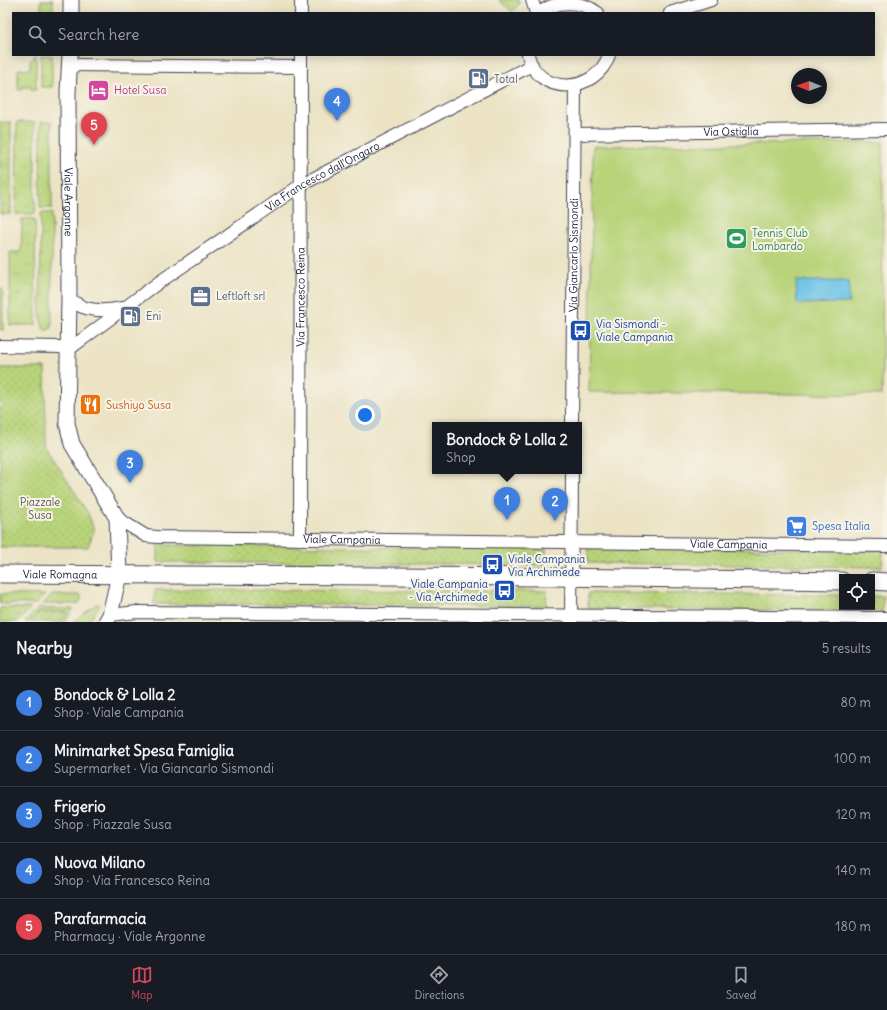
<!DOCTYPE html>
<html lang="en">
<head>
<meta charset="utf-8">
<style>
	:root { --surface:#171b24; --page:#20242c; --text:#f1f3f6; --muted:#9ea1a6; --line:#363941; --accent:#d1495b }
	body { margin:0; font-family:Delius,sans-serif; background:var(--page); color:var(--text) }
	.controls { position:absolute; right:12px; bottom:12px; display:grid; overflow:hidden; border-radius:0px; box-shadow:0 2px 10px #0003 }
	.controls button { width:36px; height:36px; display:grid; place-items:center; padding:0; border:0; border-bottom:1px solid var(--line); background:var(--surface); color:var(--text); font:20px sans-serif }
	.compass { position:absolute; left:791px; top:68px; width:36px; height:36px; border-radius:50%; background:var(--surface); box-shadow:0 2px 10px #0003; rotate:271deg }
	.you { position:absolute; left:365px; top:415px; width:14px; height:14px; margin:-10px; border:3px solid #fff; border-radius:50%; background:#1a73e8; box-shadow:0 0 0 6px #1a73e833 }
	.badge { display:grid; place-items:center; width:26px; height:26px; border-radius:50%; background:var(--accent); color:#fff; font-size:13px; font-weight:700 }
	.pin { position:absolute; translate:-50% -33px; filter:drop-shadow(0 1px 2px #0008) }
	.pin::after { content:''; position:absolute; top:21px; width:14px; height:12px; background:inherit; clip-path:polygon(0 0,100% 0,50% 100%) }
	.popup { position:absolute; left:432px; top:422px; width:150px; height:52px; box-sizing:border-box; display:grid; place-content:center; border-radius:0px; background:var(--surface); filter:drop-shadow(0 1px 3px #0005); font-size:13px; white-space:nowrap; color:var(--muted) }
	.popup b { font-size:15px; color:var(--text) }
	.popup::after { content:''; position:absolute; left:50%; top:100%; margin-left:-8px; border:8px solid transparent; border-top-color:var(--surface) }
	.list { margin:0; padding:0; list-style:none }
	h2 { display:flex; justify-content:space-between; align-items:center; height:52px; margin:0; padding:0 16px; font-size:17px }
	h2 small { font-size:13px; font-weight:400; color:var(--muted) }
	.list li { display:grid; grid-template-columns:26px 1fr auto; gap:12px; align-items:center; box-sizing:border-box; height:56px; padding:0 16px; border-top:1px solid var(--line) }
	.list b { display:block; font-size:15px; white-space:nowrap }
	.list p { margin:0; font-size:13px; white-space:nowrap; color:var(--muted) }
	.list em { font-size:13px; font-style:normal; color:var(--muted) }
	.icon { flex:none; width:22px; height:22px; fill:none; stroke:currentColor; stroke-width:2; stroke-linecap:round; stroke-linejoin:round }
	.map { position:relative; flex:none; width:887px; height:622px; overflow:hidden }
	.search { position:absolute; background:var(--surface); box-shadow:0 2px 10px #0003; left:12px; right:12px; top:12px; height:44px; display:flex; align-items:center; gap:10px; box-sizing:border-box; padding:0 14px; border-radius:0px; color:var(--muted); font-size:15px }
	.sheet { height:332px; background:var(--surface) }
	nav { display:flex; justify-content:space-around; align-items:center; box-sizing:border-box; height:56px; border-top:1px solid var(--line); background:var(--surface); font-size:11px; color:var(--muted) }
	nav a { display:grid; justify-items:center; gap:2px }
	nav .on { color:var(--accent) }
	.map>svg:first-child { display:block }
	.grass { fill:url(#grass-tufts); stroke:#6d7a5a }
	.park { fill:url(#park-dots); stroke:#6d7a5a }
	.pitch { fill:#b8d379; stroke:#6d7a5a }
	.water { fill:#69c2e6; stroke:#467290 }
	.lines { fill:none; stroke-linecap:round; stroke-linejoin:round }
	.minor-casing { stroke:#403f50; stroke-width:14 }
	.tertiary-casing { stroke:#403f50; stroke-width:17 }
	.secondary-casing { stroke:#403f50; stroke-width:19 }
	.minor { stroke:#fff; stroke-width:12 }
	.tertiary { stroke:#fff; stroke-width:15 }
	.secondary { stroke:#fff; stroke-width:17 }
	.labels { text-anchor:middle; dominant-baseline:central; stroke-width:4; stroke-linejoin:round; paint-order:stroke }
	.service-label { font-size:11px; fill:#4e5e75; stroke:#f7f3e8; text-anchor:start }
	.hotel-label { font-size:11px; fill:#b23c85; stroke:#f7f3e8; text-anchor:start }
	.street-label { font-size:11px; fill:#22223b; stroke:#f7f3e8 }
	.leisure-label { font-size:11px; fill:#27864d; stroke:#f7f3e8; text-anchor:start }
	.transit-label { font-size:11px; fill:#164399; stroke:#f7f3e8; text-anchor:start }
	.food-label { font-size:11px; fill:#c56008; stroke:#f7f3e8; text-anchor:start }
	.park-label { font-size:11px; fill:#4f574e; stroke:#f7f3e8 }
	.shop-label { font-size:11px; fill:#366cbe; stroke:#f7f3e8; text-anchor:start }
</style>
</head>
<body>
<div class="map">
<svg width="887" height="622" viewBox="0 0 887 622">
	<defs>
		<pattern id="grass-tufts" width="24" height="20" patternUnits="userSpaceOnUse"><rect width="24" height="20" fill="#b8d379"/><path d="M3 7l-1-3M5 7V3M7 7l1-3M15 17l-1-3M17 17v-4M19 17l1-3" fill="none" stroke="#9eb56a"/></pattern>
		<pattern id="park-dots" width="8" height="8" patternUnits="userSpaceOnUse"><rect width="8" height="8" fill="#b8d379"/><path d="M2 2h.1M6 6h.1" fill="none" stroke="#9eb56a" stroke-width="1.8" stroke-linecap="round"/></pattern>
	</defs>
	<rect width="100%" height="100%" fill="#f7f3e8"/>
	<filter id="ink" filterUnits="userSpaceOnUse"><feTurbulence type="fractalNoise" baseFrequency=".025" numOctaves="2"/><feDisplacementMap in="SourceGraphic" scale="8" xChannelSelector="R" yChannelSelector="G"/><feConvolveMatrix kernelMatrix="1 2 1 2 8 2 1 2 1" color-interpolation-filters="sRGB"/></filter>
	<filter id="wash" filterUnits="userSpaceOnUse"><feTurbulence type="fractalNoise" baseFrequency=".012" numOctaves="4" result="noise"/><feDisplacementMap in="SourceGraphic" scale="16" xChannelSelector="R" yChannelSelector="G"/><feGaussianBlur stdDeviation="0.9" result="paint"/><feColorMatrix in="noise" values="0 0 0 0 0 0 0 0 0 0 0 0 0 0 0 0 0 1.4 0 .05"/><feComposite in="paint" operator="in"/></filter>
	<g filter="url(#wash)">
		<rect width="100%" height="100%" fill="#ebe3c4"/>
		<g class="grass">
			<rect x="41" y="0" width="12" height="13"/>
			<path d="M 499,0 L 519,0 L 519,4 L 512,12 Z"/>
			<path d="M 34,55 L 36,55 L 36,90 L 32,90 L 31,87 L 22,87 L 22,90 L 18,90 L 18,69 L 30,69 L 30,59 L 34,59 Z"/>
			<rect x="41" y="55" width="11" height="32"/>
			<rect x="0" y="122" width="11" height="92"/>
			<path d="M 17,122 L 35,122 L 35,214 L 16,214 Z"/>
			<path d="M 41,122 L 52,122 L 52,208 L 40,208 Z"/>
			<path d="M 41,213 L 52,213 L 52,328 L 44,331 L 40,315 Z"/>
			<path d="M 22,219 L 35,219 L 36,325 L 10,325 L 10,252 L 21,252 Z"/>
			<rect x="0" y="289" width="3" height="41"/>
			<path d="M 0,594 L 45,595 L 36,604 L 0,604 Z"/>
			<path d="M 52,595 L 81,595 L 81,600 L 78,604 L 43,604 Z"/>
			<path d="M 96,604 L 100,605 L 88,622 L 73,622 Z"/>
			<path d="M 0,608 L 31,608 L 18,622 L 0,622 Z"/>
			<path d="M 38,608 L 73,609 L 65,622 L 60,622 L 67,612 L 39,612 L 30,622 L 25,622 Z"/>
		</g>
		<g class="park">
			<path d="M 0,368 L 45,368 L 46,447 L 88,513 L 94,530 L 88,547 L 0,547 Z"/>
			<path d="M 158,545 L 546,549 L 546,565 L 158,562 Z"/>
			<path d="M 588,547 L 883,550 L 882,567 L 588,563 Z"/>
			<path d="M 155,590 L 547,591 L 546,606 L 154,604 Z"/>
			<path d="M 588,593 L 842,595 L 842,607 L 872,607 L 872,596 L 883,596 L 882,612 L 588,608 Z"/>
			<path d="M 39,612 L 68,612 L 60,622 L 30,622 Z"/>
		</g>
		<path class="pitch" d="M 883,142 L 882,395 L 589,392 L 593,146 Z"/>
		<path class="water" d="M 796,281 L 849,281 L 849,303 L 797,304 Z"/>
	</g>
	<g filter="url(#ink)">
		<g class="lines">
			<defs>
				<g id="minor">
					<path d="M 532,0 L 536,13"/>
					<path d="M 301,13 L 301,0"/>
					<path d="M 539,13 C 556,0 581,0 598,13"/>
					<path d="M 670,13 L 711,0"/>
					<path d="M 528,55 C 538,97 596,94 609,55"/>
					<path d="M 70,65 L 301,67"/>
					<path id="s1" d="M 575,134 L 887,129"/>
					<path d="M 69,298 C 83,312 102,312 121,308"/>
					<path id="s2" d="M 0,346 L 60,347 L 68,350 L 158,283 L 301,185 L 532,65"/>
					<path id="s3" d="M 572,425 L 575,85"/>
					<path id="s4" d="M 117,518 L 146,536 L 157,537 L 887,546"/>
					<path id="s5" d="M 300,539 L 301,55"/>
					<path d="M 110,615 L 137,612 L 887,618"/>
					<path d="M 571,622 L 572,471"/>
				</g>
				<g id="tertiary">
					<path d="M 71,13 L 71,0"/>
					<path id="s6" d="M 70,55 L 68,92 L 69,298 L 67,423 L 72,444 L 117,518 L 119,575 L 110,615 L 106,622"/>
				</g>
				<g id="secondary">
					<path id="s7" d="M 0,574 L 551,577 L 842,581"/>
					<path d="M 872,581 L 887,582"/>
				</g>
			</defs>
			<use href="#minor" class="minor-casing"/>
			<use href="#tertiary" class="tertiary-casing"/>
			<use href="#secondary" class="secondary-casing"/>
			<use href="#minor" class="minor"/>
			<use href="#tertiary" class="tertiary"/>
			<use href="#secondary" class="secondary"/>
		</g>
	</g>
	<defs>
		<symbol id="fuel-square" viewBox="-11 -11 22 22"><rect x="-9" y="-9" width="18" height="18" rx="4" fill="#5c6f8a" stroke="#f7f3e8"/><path d="M-5.5-6h7V0h2V4h1.3V-2.5L3-4.5l.8-.8L6-3V5H2.5V1h-1V6h-7ZM-4.2-4.7v3.2H.2V-4.7Z" fill="#fff"/></symbol>
		<symbol id="hotel-square" viewBox="-11 -11 22 22"><rect x="-9" y="-9" width="18" height="18" rx="4" fill="#d1479c" stroke="#f7f3e8"/><path d="M-6-4.5h1.5V1H6V5H4.5V3h-9V5H-6ZM-4 0a1.8 1.8 0 1 1 3.6 0ZM.5 0V-2.5h3Q6-2.5 6 0Z" fill="#fff"/></symbol>
		<symbol id="stadium-square" viewBox="-11 -11 22 22"><rect x="-9" y="-9" width="18" height="18" rx="4" fill="#2e9e5b" stroke="#f7f3e8"/><path d="M0-5a6.5 5 0 1 0 0 10a6.5 5 0 1 0 0-10ZM-3.5-1.8h7v3.6h-7Z" fill="#fff"/></symbol>
		<symbol id="office-square" viewBox="-11 -11 22 22"><rect x="-9" y="-9" width="18" height="18" rx="4" fill="#5c6f8a" stroke="#f7f3e8"/><path d="M-6-3h4V-5.5h4V-3h4V5H-6ZM-1-4.5V-3h2v-1.5ZM-6 0V1H6V0Z" fill="#fff"/></symbol>
		<symbol id="bus-square" viewBox="-11 -11 22 22"><rect x="-9" y="-9" width="18" height="18" rx="4" fill="#1a4fb4" stroke="#f7f3e8"/><path d="M-5-6H5V4H4V6H2V4H-2V6H-4V4H-5ZM-3.5-4V0h7V-4ZM-3.5 1.2v1.5H-2V1.2ZM2 1.2v1.5H3.5V1.2Z" fill="#fff"/></symbol>
		<symbol id="restaurant-square" viewBox="-11 -11 22 22"><rect x="-9" y="-9" width="18" height="18" rx="4" fill="#e8710a" stroke="#f7f3e8"/><path d="M-5-6h1v4h1v-4h1v4h1v-4h1v5L-1.5 .5V6h-2V.5L-5-1ZM5-6V6H3V1.5H1.5Q1.5-4 5-6Z" fill="#fff"/></symbol>
		<symbol id="supermarket-square" viewBox="-11 -11 22 22"><rect x="-9" y="-9" width="18" height="18" rx="4" fill="#3f7fe0" stroke="#f7f3e8"/><path d="M-6-5.5h2.5l.6 2H6L4.5 2H-2.5L-4.4-4H-6ZM-1.5 3.2a1.3 1.3 0 1 0 .1 0ZM3 3.2a1.3 1.3 0 1 0 .1 0Z" fill="#fff"/></symbol>
	</defs>
	<g fill-rule="evenodd">
		<use href="#fuel-square" x="466" y="66" width="25" height="25"/>
		<use href="#hotel-square" x="86" y="78" width="25" height="25"/>
		<use href="#stadium-square" x="724" y="226" width="25" height="25"/>
		<use href="#office-square" x="188" y="284" width="25" height="25"/>
		<use href="#fuel-square" x="118" y="304" width="25" height="25"/>
		<use href="#bus-square" x="568" y="318" width="25" height="25"/>
		<use href="#restaurant-square" x="78" y="392" width="25" height="25"/>
		<use href="#supermarket-square" x="784" y="514" width="25" height="25"/>
		<use href="#bus-square" x="480" y="552" width="25" height="25"/>
		<use href="#bus-square" x="492" y="578" width="25" height="25"/>
	</g>
	<g class="labels">
		<g class="service-label">
			<text x="494" y="79">Total</text>
			<text x="216" y="296">Leftloft srl</text>
			<text x="146" y="316">Eni</text>
		</g>
		<g class="hotel-label">
			<text x="114" y="90">Hotel Susa</text>
		</g>
		<g class="street-label">
			<text stroke="none"><textPath href="#s1" startOffset="156">Via Ostiglia</textPath></text>
			<text stroke="none"><textPath href="#s2" startOffset="377">Via Francesco dall'Ongaro</textPath></text>
			<text stroke="none"><textPath href="#s6" startOffset="147">Viale Argonne</textPath></text>
			<text stroke="none"><textPath href="#s3" startOffset="170">Via Giancarlo Sismondi</textPath></text>
			<text stroke="none"><textPath href="#s5" startOffset="242">Via Francesco Reina</textPath></text>
			<text stroke="none"><textPath href="#s4" startOffset="230">Viale Campania</textPath></text>
			<text stroke="none"><textPath href="#s4" startOffset="617">Viale Campania</textPath></text>
			<text stroke="none"><textPath href="#s7" startOffset="60">Viale Romagna</textPath></text>
		</g>
		<g class="leisure-label">
			<text x="752" y="233">Tennis Club<tspan x="752" dy="13">Lombardo</tspan></text>
		</g>
		<g class="transit-label">
			<text x="596" y="324">Via Sismondi -<tspan x="596" dy="13">Viale Campania</tspan></text>
			<text x="508" y="559">Viale Campania<tspan x="508" dy="13">Via Archimede</tspan></text>
			<text x="488" y="584" text-anchor="end">Viale Campania<tspan x="488" dy="13">- Via Archimede</tspan></text>
		</g>
		<g class="food-label">
			<text x="106" y="405">Sushiyo Susa</text>
		</g>
		<g class="park-label">
			<text x="40" y="502">Piazzale<tspan x="40" dy="13">Susa</tspan></text>
		</g>
		<g class="shop-label">
			<text x="812" y="526">Spesa Italia</text>
		</g>
	</g>
</svg>
<div class="controls">
<button><svg class="icon" aria-label="locate" viewBox="0 0 24 24"><circle cx="12" cy="12" r="6"/><path d="M12 2v4M12 18v4M2 12h4M18 12h4"/></svg></button>
</div>
<svg class="compass" viewBox="-18 -18 36 36"><path d="M0-13l5 13h-10z" fill="#e53935"/><path d="M0 13l5-13h-10z" fill="#9ea1a6"/></svg>
<div class="you"></div>
<div class="pin badge" style="left:507px;top:520px;background:#3f7fe0">1</div>
<div class="popup"><b>Bondock &amp; Lolla 2</b>Shop</div>
<div class="pin badge" style="left:555px;top:521px;background:#3f7fe0">2</div>
<div class="pin badge" style="left:130px;top:483px;background:#3f7fe0">3</div>
<div class="pin badge" style="left:337px;top:121px;background:#3f7fe0">4</div>
<div class="pin badge" style="left:94px;top:145px;background:#e0444e">5</div>
<div class="search"><svg class="icon" aria-label="search" viewBox="0 0 24 24"><circle cx="10" cy="10" r="6"/><path d="M15 15l6 6"/></svg>Search here</div>
</div>
<section class="sheet">
<h2>Nearby<small>5 results</small></h2>
<ul class="list">
<li><span class="badge" style="background:#3f7fe0">1</span><div><b>Bondock &amp; Lolla 2</b><p>Shop · Viale Campania</p></div><em>80 m</em></li>
<li><span class="badge" style="background:#3f7fe0">2</span><div><b>Minimarket Spesa Famiglia</b><p>Supermarket · Via Giancarlo Sismondi</p></div><em>100 m</em></li>
<li><span class="badge" style="background:#3f7fe0">3</span><div><b>Frigerio</b><p>Shop · Piazzale Susa</p></div><em>120 m</em></li>
<li><span class="badge" style="background:#3f7fe0">4</span><div><b>Nuova Milano</b><p>Shop · Via Francesco Reina</p></div><em>140 m</em></li>
<li><span class="badge" style="background:#e0444e">5</span><div><b>Parafarmacia</b><p>Pharmacy · Viale Argonne</p></div><em>180 m</em></li>
</ul>
</section>
<nav>
<a class="on"><svg class="icon" aria-label="map" viewBox="0 0 24 24"><path d="M3 6l6-2 6 2 6-2v14l-6 2-6-2-6 2zM9 4v14M15 6v14"/></svg>Map</a>
<a><svg class="icon" aria-label="directions" viewBox="0 0 24 24"><path d="M12 3l9 9-9 9-9-9zM9 14v-3h6M13 9l2 2-2 2"/></svg>Directions</a>
<a><svg class="icon" aria-label="saved" viewBox="0 0 24 24"><path d="M7 4h10v16l-5-4-5 4z"/></svg>Saved</a>
</nav>
</body>
</html>
